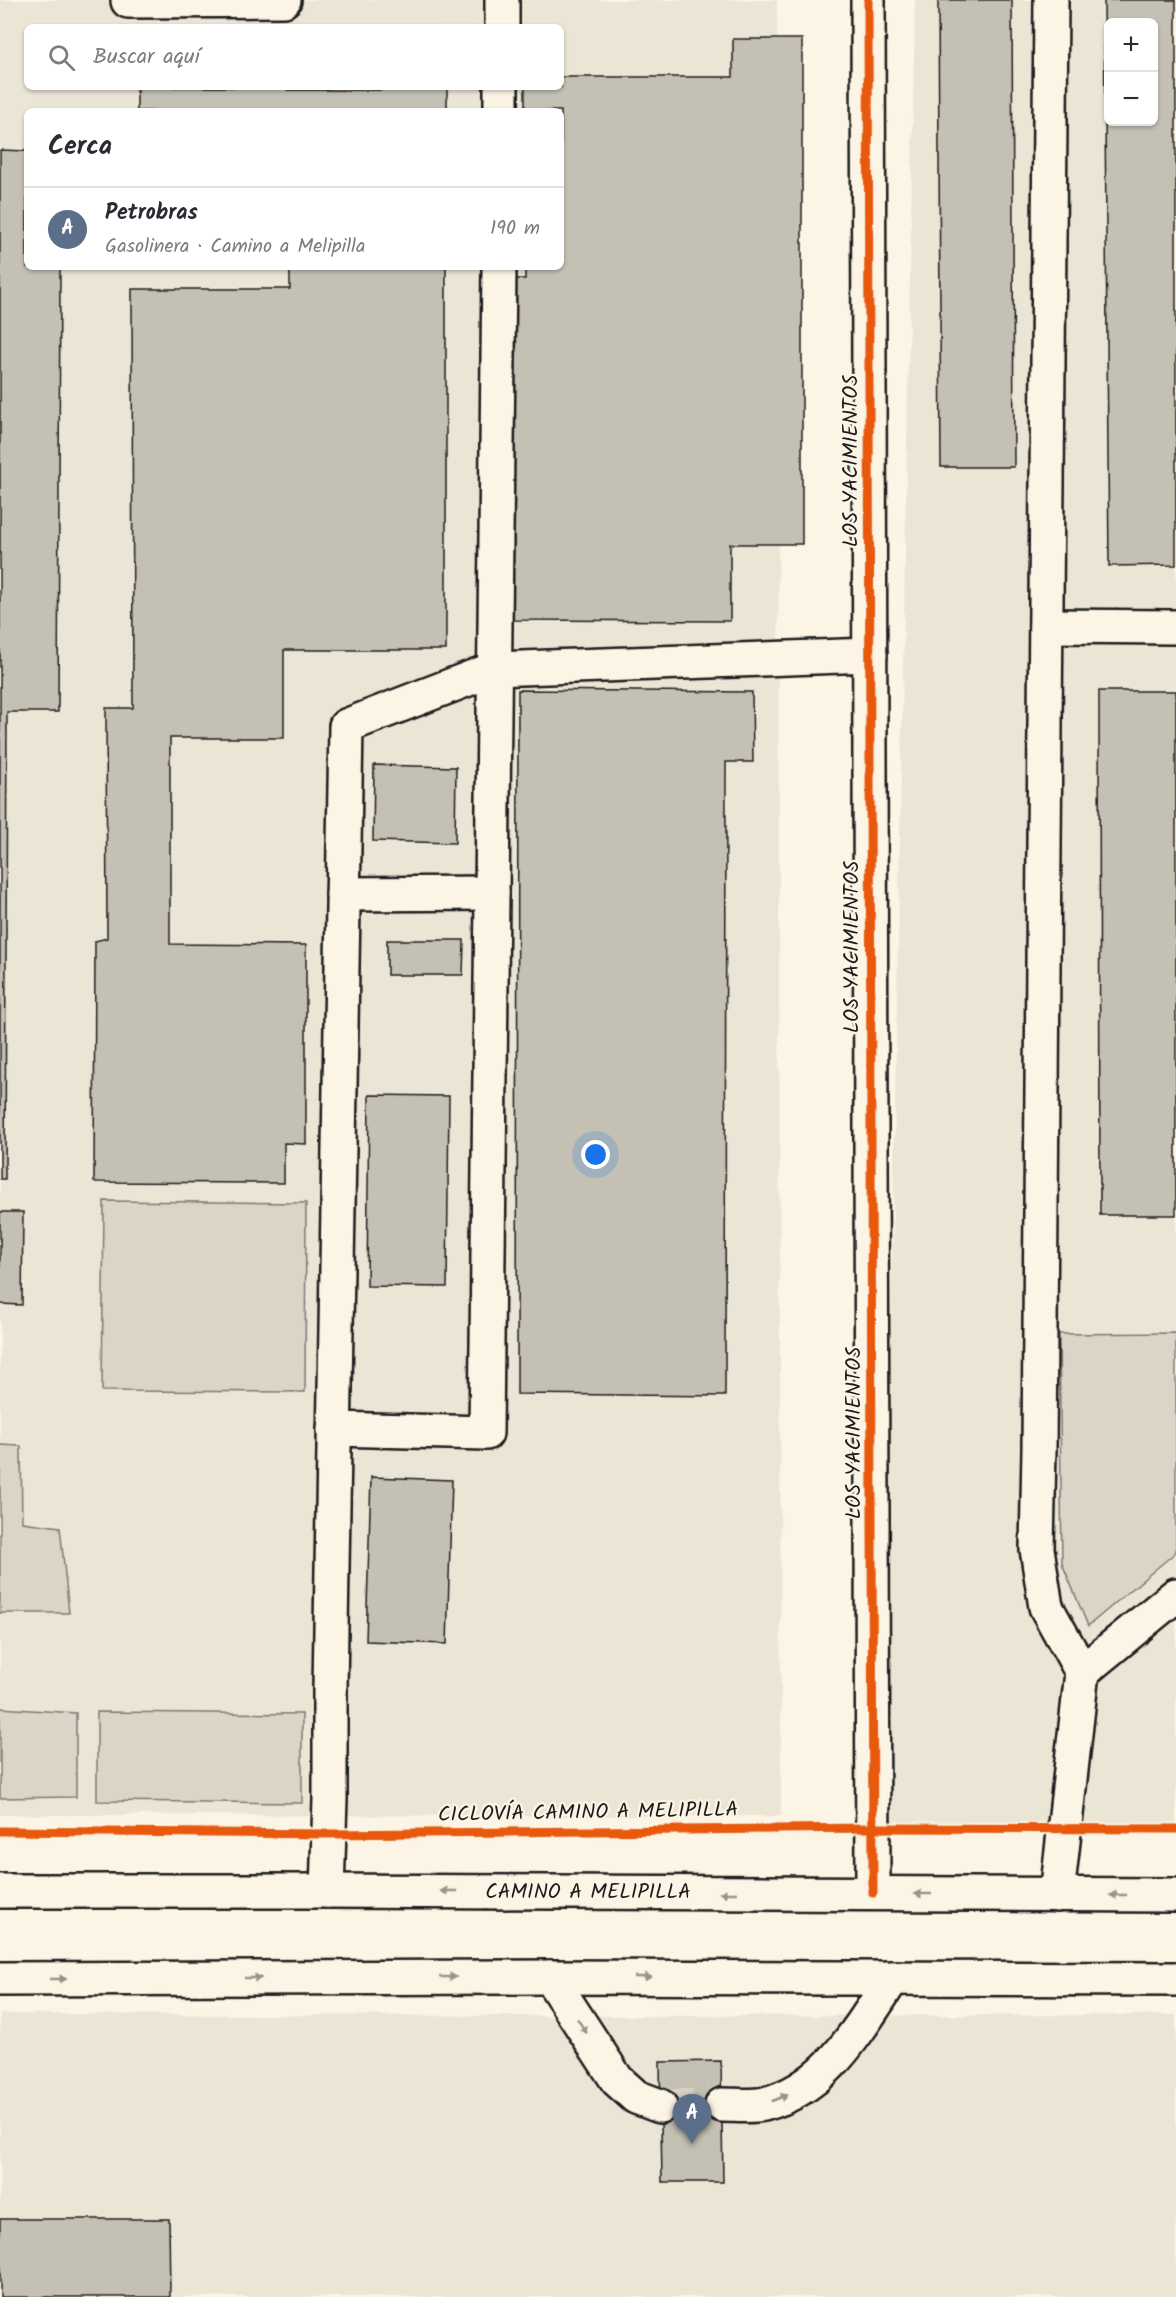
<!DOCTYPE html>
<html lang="es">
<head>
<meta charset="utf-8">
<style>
	:root { --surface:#fff; --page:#f2f2f3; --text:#2b2b33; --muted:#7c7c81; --line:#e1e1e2; --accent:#0b8043 }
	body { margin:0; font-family:Kalam,sans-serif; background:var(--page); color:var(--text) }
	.controls { position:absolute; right:18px; top:18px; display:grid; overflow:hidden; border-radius:9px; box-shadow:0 2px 4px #0004 }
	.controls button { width:54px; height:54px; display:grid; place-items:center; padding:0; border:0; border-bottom:2px solid var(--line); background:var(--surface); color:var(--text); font:30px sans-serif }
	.you { position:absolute; left:596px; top:1155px; width:21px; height:21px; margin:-15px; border:4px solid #fff; border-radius:50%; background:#1a73e8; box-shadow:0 0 0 9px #1a73e833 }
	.badge { display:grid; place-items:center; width:39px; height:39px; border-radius:50%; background:var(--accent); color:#fff; font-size:20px; font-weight:700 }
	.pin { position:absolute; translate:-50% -50px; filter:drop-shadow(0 2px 3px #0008) }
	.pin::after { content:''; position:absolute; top:32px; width:21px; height:18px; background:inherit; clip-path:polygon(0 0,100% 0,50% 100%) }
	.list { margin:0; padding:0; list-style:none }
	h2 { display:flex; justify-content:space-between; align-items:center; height:78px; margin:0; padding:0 24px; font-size:26px }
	h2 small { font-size:20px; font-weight:400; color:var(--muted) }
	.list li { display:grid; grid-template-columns:39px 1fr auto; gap:18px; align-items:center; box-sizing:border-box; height:84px; padding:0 24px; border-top:2px solid var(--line) }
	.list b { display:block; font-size:22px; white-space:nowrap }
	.list p { margin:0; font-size:20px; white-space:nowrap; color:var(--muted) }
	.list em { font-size:20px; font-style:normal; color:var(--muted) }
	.icon { flex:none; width:33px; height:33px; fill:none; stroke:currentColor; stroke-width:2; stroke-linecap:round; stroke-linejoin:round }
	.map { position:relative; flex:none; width:1176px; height:2297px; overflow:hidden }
	.search { position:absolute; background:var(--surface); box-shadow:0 2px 4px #0004; left:24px; top:24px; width:540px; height:66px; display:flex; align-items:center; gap:15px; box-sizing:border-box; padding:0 21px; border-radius:9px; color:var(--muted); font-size:22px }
	.panel { position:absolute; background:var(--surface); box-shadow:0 2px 4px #0004; left:24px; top:108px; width:540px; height:162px; border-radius:9px }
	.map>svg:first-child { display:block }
	.built { fill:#ebe5d6; fill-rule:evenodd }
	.green { fill:#dbd5c8; stroke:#7c7872; stroke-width:1.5 }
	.building { fill:#c4c0b3; stroke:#1c1c1c; stroke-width:1.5; fill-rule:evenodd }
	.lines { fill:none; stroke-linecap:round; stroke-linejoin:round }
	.minor-tunnel { stroke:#dad4c7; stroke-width:33; stroke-dasharray:33 16; stroke-linecap:butt }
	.minor-casing { stroke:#1c1c1c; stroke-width:38 }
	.major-casing { stroke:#1c1c1c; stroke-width:38 }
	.minor { stroke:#fcf5e5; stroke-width:33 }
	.major { stroke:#fcf5e5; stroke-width:33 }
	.cycleway-casing { stroke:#fcf5e5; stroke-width:13 }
	.cycleway { stroke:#e8590c; stroke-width:9 }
	.oneway { fill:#97938b }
	.labels { text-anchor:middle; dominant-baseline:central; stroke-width:4.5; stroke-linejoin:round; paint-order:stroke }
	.street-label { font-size:21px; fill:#1c1c1c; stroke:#fcf5e5 }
</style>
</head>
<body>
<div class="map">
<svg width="1176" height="2297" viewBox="0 0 1176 2297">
	<rect width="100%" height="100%" fill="#fcf5e5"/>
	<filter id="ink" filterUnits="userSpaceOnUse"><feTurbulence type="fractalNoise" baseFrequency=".0167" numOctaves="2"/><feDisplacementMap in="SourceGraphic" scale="12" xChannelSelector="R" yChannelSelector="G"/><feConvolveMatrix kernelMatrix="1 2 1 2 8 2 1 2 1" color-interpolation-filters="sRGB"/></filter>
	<g filter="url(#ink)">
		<g class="built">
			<path d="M 0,0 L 777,0 L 781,1816 L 0,1815 ZM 27,27 L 561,27 L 561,87 L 27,87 ZM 27,111 L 561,111 L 561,267 L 27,267 Z"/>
			<path d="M 915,0 L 1176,0 L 1176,1828 L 882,1830 ZM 1108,22 L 1154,22 L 1154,122 L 1108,122 Z"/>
			<path d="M 0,2014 L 537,2016 L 1176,2015 L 1176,2297 L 0,2297 Z"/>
		</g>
		<g class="green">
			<path d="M 104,1201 L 306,1203 L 305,1392 L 102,1391 Z"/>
			<path d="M 1176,1333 L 1176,1552 L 1088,1626 L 1062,1563 L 1059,1334 Z"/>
			<path d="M 0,1445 L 21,1446 L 22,1522 L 60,1527 L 69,1613 L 0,1613 Z"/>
			<path d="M 0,1708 L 76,1713 L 76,1797 L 0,1798 Z"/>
			<path d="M 97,1712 L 302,1714 L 302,1803 L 97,1801 Z"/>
		</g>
		<g class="building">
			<path d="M 938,0 L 1012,0 L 1014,467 L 941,467 Z"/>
			<path d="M 1104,0 L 1176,0 L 1176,565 L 1109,566 ZM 1108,22 L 1154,22 L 1154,122 L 1108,122 Z"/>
			<path d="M 733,39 L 802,39 L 802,544 L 730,544 L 730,621 L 511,620 L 511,279 L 525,279 L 525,267 L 561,267 L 561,111 L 525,111 L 525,87 L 561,87 L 561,77 L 733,77 Z"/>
			<path d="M 137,87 L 287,87 L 287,90 L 380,90 L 380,87 L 447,87 L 447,111 L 137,111 Z"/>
			<path d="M 0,150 L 27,151 L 27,267 L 60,267 L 58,712 L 7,712 L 5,1179 L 0,1179 Z"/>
			<path d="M 290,267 L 446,267 L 446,650 L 284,650 L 284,738 L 170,738 L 170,944 L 306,945 L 306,1144 L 284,1143 L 284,1183 L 94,1182 L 95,941 L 107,938 L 106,708 L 133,708 L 132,289 L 290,289 Z"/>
			<path d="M 518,690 L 752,692 L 753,762 L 726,762 L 725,1396 L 517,1394 Z"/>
			<path d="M 1099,691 L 1176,691 L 1176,1215 L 1100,1215 Z"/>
			<path d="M 374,765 L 456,767 L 455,843 L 373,841 Z"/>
			<path d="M 387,940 L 464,940 L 463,975 L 387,975 Z"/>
			<path d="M 369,1095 L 449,1096 L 447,1287 L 367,1286 Z"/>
			<path d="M 0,1212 L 23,1212 L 22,1305 L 0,1304 Z"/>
			<path d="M 371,1477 L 452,1480 L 447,1644 L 366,1641 Z"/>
			<path d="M 721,2061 L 723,2182 L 662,2182 L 660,2062 Z"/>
			<path d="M 0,2219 L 169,2219 L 170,2297 L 0,2297 Z"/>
		</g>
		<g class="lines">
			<path class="minor-tunnel" d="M 660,2106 L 722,2105"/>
			<defs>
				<g id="minor">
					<path d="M 868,0 L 873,1893"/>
					<path d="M 1051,0 L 1039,1449 L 1037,1549 L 1046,1607 L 1082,1672 L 1057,1895"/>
					<path d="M 128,1 L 284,0"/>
					<path d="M 502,27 L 502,0"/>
					<path d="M 501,111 L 501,87"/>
					<path d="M 1046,626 L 1176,627"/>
					<path d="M 343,894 L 492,893"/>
					<path d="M 334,1429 L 486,1433 L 499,267"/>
					<path d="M 1082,1672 L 1176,1595"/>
					<path d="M 327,1891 L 330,1799 L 330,1689 L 346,726 L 494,669 L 870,655"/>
					<path d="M 550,1977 L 617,2080 L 636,2097 L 660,2106"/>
					<path d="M 722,2105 C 736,2105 751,2107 764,2104 C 828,2088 858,2029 893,1978"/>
				</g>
				<g id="major">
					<path d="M 0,1891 L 327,1891 L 1176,1895"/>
					<path d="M 0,1979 L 550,1977 L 1176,1979"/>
				</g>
			</defs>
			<use href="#minor" class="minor-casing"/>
			<use href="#major" class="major-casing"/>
			<use href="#minor" class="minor"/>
			<use href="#major" class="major"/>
			<defs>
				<g id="cycleway">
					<path d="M 868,0 L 873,1893"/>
					<path d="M 0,1831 L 328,1834 L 873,1828 L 1176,1829"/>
				</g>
			</defs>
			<use href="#cycleway" class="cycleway-casing"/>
			<use href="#cycleway" class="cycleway"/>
		</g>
		<defs><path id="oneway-solid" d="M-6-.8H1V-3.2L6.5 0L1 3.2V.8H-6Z" transform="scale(1.5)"/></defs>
		<g class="oneway">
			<use href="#oneway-solid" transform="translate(449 1891) rotate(-180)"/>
			<use href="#oneway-solid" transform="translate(728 1893) rotate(-180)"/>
			<use href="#oneway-solid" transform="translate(923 1894) rotate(-180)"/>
			<use href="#oneway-solid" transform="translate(1118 1895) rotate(-180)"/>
			<use href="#oneway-solid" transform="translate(448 1977)"/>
			<use href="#oneway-solid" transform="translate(643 1977)"/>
			<use href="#oneway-solid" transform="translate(253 1978)"/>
			<use href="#oneway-solid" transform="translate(58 1979)"/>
			<use href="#oneway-solid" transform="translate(582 2026) rotate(57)"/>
			<use href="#oneway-solid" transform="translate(780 2098) rotate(-21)"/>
		</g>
	</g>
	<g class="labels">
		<g class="street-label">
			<text transform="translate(851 461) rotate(-90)">LOS YACIMIENTOS</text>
			<text transform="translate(852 947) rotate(-90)">LOS YACIMIENTOS</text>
			<text transform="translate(854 1433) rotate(-90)">LOS YACIMIENTOS</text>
			<text transform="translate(588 1813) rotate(-1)">CICLOVÍA CAMINO A MELIPILLA</text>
			<text x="588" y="1892">CAMINO A MELIPILLA</text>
		</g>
	</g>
</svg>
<div class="controls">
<button>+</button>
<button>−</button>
</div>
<div class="you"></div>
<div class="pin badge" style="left:692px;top:2144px;background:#5c6f8a">A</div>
<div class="search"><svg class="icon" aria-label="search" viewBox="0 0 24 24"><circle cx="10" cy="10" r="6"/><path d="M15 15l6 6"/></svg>Buscar aquí</div>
<section class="panel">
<h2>Cerca<small></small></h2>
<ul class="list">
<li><span class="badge" style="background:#5c6f8a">A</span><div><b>Petrobras</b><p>Gasolinera · Camino a Melipilla</p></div><em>190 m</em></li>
</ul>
</section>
</div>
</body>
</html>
